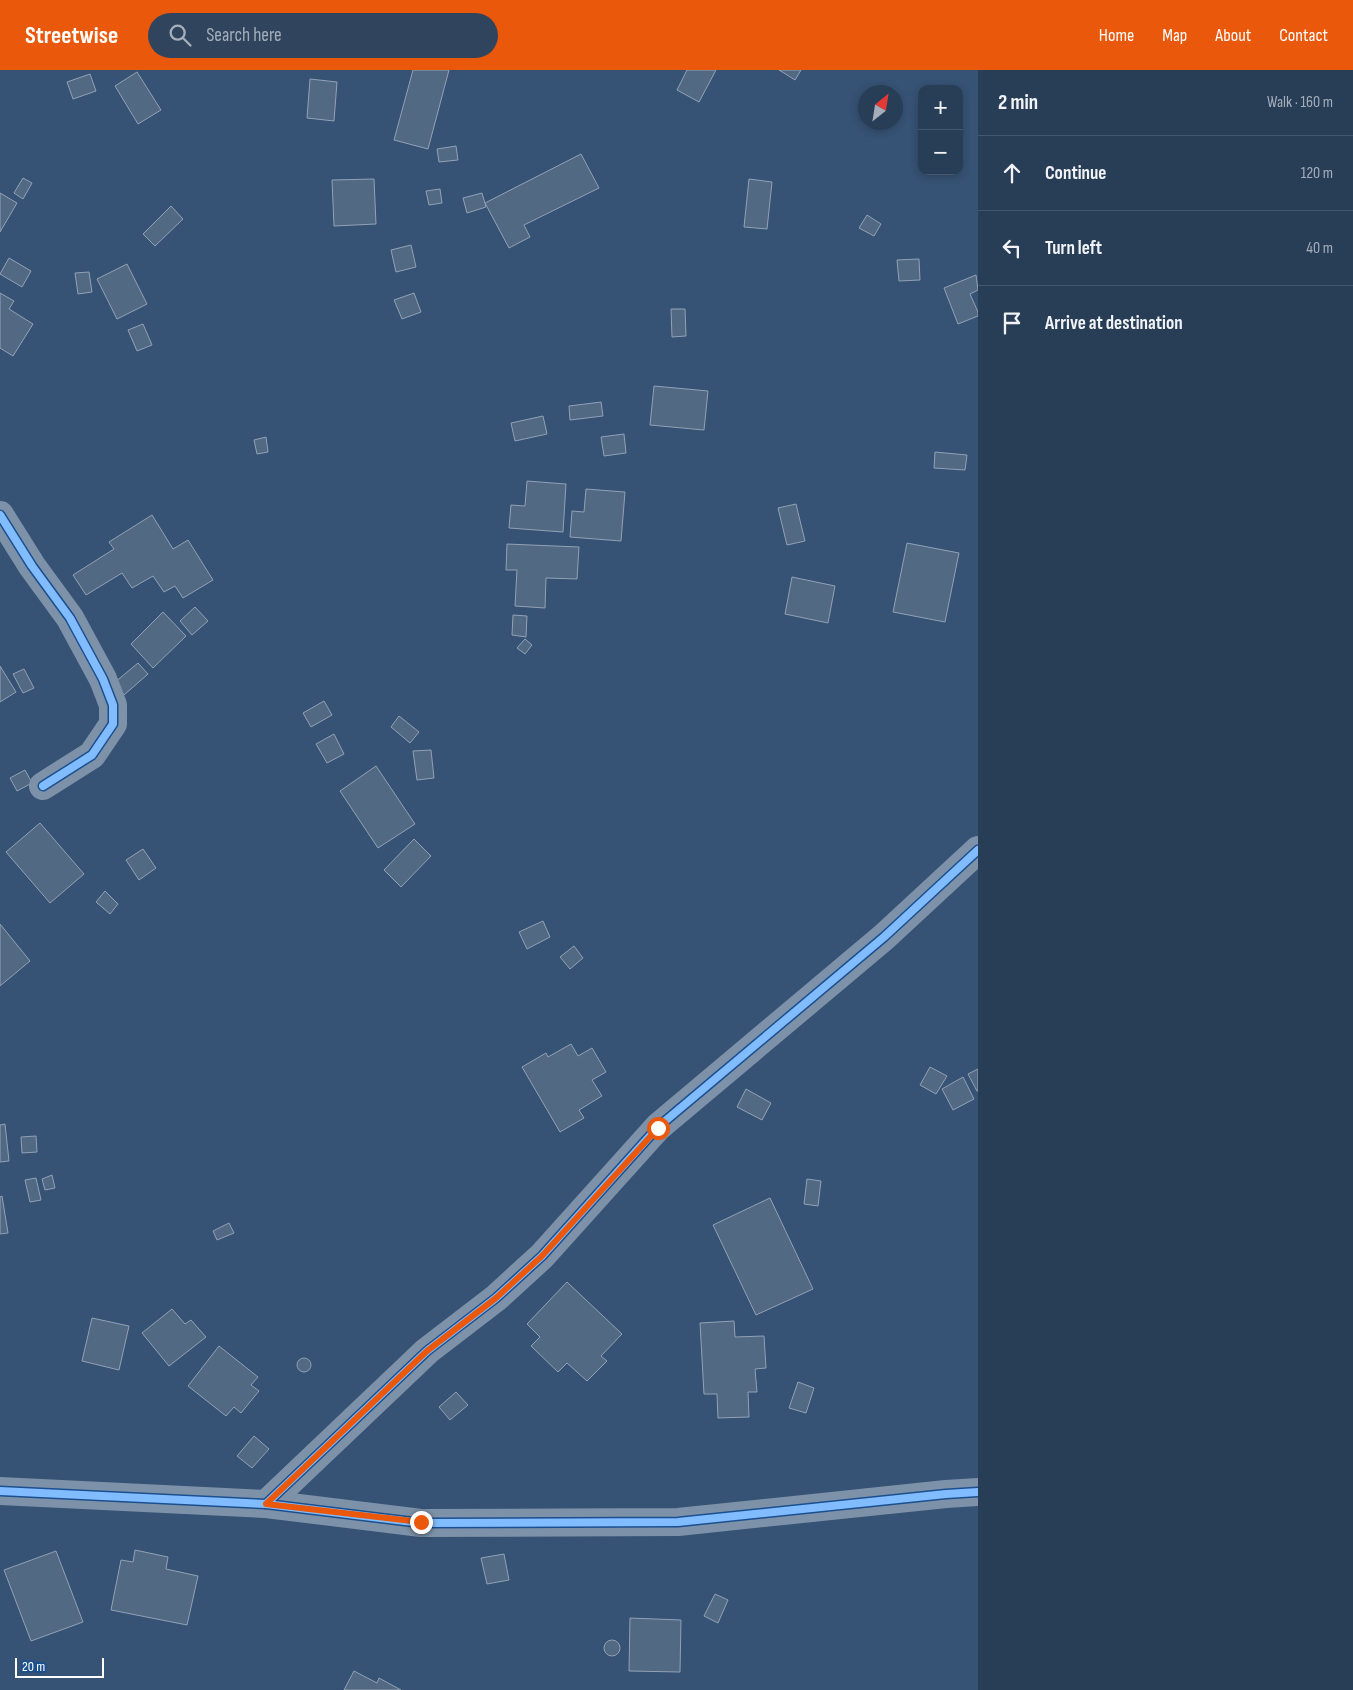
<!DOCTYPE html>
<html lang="en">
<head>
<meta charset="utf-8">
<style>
	:root { --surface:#283e57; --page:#30455d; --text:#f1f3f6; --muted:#a5aeba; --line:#44576d; --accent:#ea580c }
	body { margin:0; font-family:"Sofia Sans Condensed",sans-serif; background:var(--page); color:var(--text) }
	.controls { position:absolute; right:15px; top:15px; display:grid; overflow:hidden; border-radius:10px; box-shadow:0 2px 8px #0003 }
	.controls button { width:45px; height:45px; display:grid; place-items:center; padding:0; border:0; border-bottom:1px solid var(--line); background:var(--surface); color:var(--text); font:25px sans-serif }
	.compass { position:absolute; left:858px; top:15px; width:45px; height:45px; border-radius:50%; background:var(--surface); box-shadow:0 2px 8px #0003; rotate:30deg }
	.scale { position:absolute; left:15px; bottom:12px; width:89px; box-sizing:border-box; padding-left:5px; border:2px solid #fff; border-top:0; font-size:14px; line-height:18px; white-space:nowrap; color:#fff; -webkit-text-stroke:4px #1b4f8f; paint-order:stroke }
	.stop { position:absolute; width:15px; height:15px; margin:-11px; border:4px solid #ea580c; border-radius:50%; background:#fff }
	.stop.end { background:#ea580c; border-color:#fff; box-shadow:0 1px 5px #0008 }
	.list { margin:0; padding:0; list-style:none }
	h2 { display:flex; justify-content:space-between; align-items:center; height:65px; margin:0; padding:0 20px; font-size:21px }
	h2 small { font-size:16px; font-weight:400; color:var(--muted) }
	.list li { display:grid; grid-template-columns:32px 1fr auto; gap:15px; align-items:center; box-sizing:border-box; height:75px; padding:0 20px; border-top:1px solid var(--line) }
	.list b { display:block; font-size:19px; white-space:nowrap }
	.list em { font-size:16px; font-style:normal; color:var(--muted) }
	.icon { flex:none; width:28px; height:28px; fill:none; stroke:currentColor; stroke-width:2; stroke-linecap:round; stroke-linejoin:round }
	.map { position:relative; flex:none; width:978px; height:1620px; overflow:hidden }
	header { display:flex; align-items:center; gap:30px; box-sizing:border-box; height:70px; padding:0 25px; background:var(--accent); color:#fff }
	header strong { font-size:24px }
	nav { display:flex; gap:28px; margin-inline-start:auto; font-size:18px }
	.search { width:350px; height:45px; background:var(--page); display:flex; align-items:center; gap:12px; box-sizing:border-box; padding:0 18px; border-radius:28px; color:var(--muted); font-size:19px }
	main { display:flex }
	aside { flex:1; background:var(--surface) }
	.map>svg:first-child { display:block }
	.building { fill:#526984; stroke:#92a2b6 }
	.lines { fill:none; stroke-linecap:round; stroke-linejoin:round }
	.street { stroke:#7d92a8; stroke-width:28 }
	.cycleway-casing { stroke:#1b4f8f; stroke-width:11 }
	.cycleway { stroke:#80bcff; stroke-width:8 }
	.route { stroke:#ea580c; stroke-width:6 }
</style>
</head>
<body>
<header>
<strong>Streetwise</strong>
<div class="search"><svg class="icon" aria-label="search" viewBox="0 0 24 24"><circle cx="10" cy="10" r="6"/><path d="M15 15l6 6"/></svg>Search here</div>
<nav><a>Home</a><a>Map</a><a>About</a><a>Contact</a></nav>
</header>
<main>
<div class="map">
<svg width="978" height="1620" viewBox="0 0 978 1620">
	<rect width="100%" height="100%" fill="#365274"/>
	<g class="building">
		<path d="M 413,0 L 449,0 L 428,79 L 394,70 Z"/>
		<path d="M 687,0 L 716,0 L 699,32 L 677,20 Z"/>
		<path d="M 779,0 L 801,0 L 795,10 Z"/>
		<path d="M 137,2 L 161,40 L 138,54 L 115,16 Z"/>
		<path d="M 90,4 L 96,21 L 73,29 L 67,12 Z"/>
		<path d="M 310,9 L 337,12 L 334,51 L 307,48 Z"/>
		<path d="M 456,76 L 458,90 L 439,92 L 437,79 Z"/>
		<path d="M 581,84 L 599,118 L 524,155 L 530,167 L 509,178 L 485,133 Z"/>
		<path d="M 23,108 L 32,113 L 23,129 L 14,123 Z"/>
		<path d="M 374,109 L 376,154 L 334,156 L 332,110 Z"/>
		<path d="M 749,109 L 772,112 L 767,159 L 744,157 Z"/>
		<path d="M 440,119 L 442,133 L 429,135 L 426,121 Z"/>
		<path d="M 0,123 L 17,133 L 0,162 Z"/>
		<path d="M 482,123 L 486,137 L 467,143 L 463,128 Z"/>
		<path d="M 171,136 L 183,149 L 155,176 L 143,164 Z"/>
		<path d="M 867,145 L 881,154 L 874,166 L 859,158 Z"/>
		<path d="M 411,175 L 416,197 L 396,202 L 391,180 Z"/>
		<path d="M 9,188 L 31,201 L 22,217 L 0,204 Z"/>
		<path d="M 919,189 L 920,210 L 899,211 L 897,190 Z"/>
		<path d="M 127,194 L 147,234 L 117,249 L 97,209 Z"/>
		<path d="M 89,202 L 92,222 L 78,224 L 75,203 Z"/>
		<path d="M 976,205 L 978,220 L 970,224 L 978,242 L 978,246 L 958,254 L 944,218 Z"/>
		<path d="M 0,223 L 14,231 L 9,239 L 33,254 L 13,286 L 0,278 Z"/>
		<path d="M 414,223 L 421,242 L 402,249 L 394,230 Z"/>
		<path d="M 671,239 L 685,239 L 686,266 L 672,267 Z"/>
		<path d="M 143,254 L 152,275 L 137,281 L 128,260 Z"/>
		<path d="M 654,316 L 708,321 L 704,360 L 650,355 Z"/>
		<path d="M 601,332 L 603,346 L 570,350 L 569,336 Z"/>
		<path d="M 543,346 L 547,364 L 515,371 L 511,353 Z"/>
		<path d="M 624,364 L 626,383 L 604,386 L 601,367 Z"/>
		<path d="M 266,367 L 268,382 L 257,384 L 254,370 Z"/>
		<path d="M 935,382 L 967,385 L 965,400 L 934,398 Z"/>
		<path d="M 527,411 L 566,414 L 563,462 L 509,458 L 511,435 L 525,436 Z"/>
		<path d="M 586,419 L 625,422 L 621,471 L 570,467 L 572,441 L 584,442 Z"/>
		<path d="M 796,434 L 805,471 L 787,475 L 778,438 Z"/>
		<path d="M 152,445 L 173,479 L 188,470 L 213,510 L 183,528 L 175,516 L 164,522 L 153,506 L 132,518 L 122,503 L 86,525 L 73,505 L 114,479 L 109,472 Z"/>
		<path d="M 907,473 L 959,483 L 945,552 L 893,542 Z"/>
		<path d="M 507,474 L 579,477 L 577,509 L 546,508 L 545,538 L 515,536 L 517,500 L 506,500 Z"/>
		<path d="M 792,507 L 835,516 L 828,553 L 785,544 Z"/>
		<path d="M 195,537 L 208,551 L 192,565 L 180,551 Z"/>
		<path d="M 163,542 L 186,566 L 153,598 L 131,574 Z"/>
		<path d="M 513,545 L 527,546 L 526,567 L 512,565 Z"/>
		<path d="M 525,569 L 532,575 L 525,584 L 517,578 Z"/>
		<path d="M 138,593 L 148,604 L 124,625 L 114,613 Z"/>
		<path d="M 0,596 L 16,622 L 0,632 Z"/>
		<path d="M 24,599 L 34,618 L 23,623 L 13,604 Z"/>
		<path d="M 324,631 L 332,645 L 311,657 L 303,643 Z"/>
		<path d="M 399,646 L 419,662 L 410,673 L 391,657 Z"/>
		<path d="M 334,664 L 344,684 L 327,693 L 316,674 Z"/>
		<path d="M 431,680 L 434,708 L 417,710 L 413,681 Z"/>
		<path d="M 376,696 L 415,754 L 378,778 L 340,721 Z"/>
		<path d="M 25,700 L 32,713 L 17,721 L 10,708 Z"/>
		<path d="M 40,753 L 84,804 L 50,833 L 6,782 Z"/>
		<path d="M 414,769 L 431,786 L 401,817 L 384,800 Z"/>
		<path d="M 143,779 L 156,798 L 139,810 L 126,790 Z"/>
		<path d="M 105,821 L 118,834 L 110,844 L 96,832 Z"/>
		<path d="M 543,851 L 550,867 L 527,879 L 519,862 Z"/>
		<path d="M 0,854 L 30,891 L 0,916 Z"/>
		<path d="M 574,876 L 583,888 L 570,899 L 560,887 Z"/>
		<path d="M 571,974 L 578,986 L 592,978 L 606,1002 L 592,1010 L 602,1026 L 579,1040 L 584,1048 L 560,1062 L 522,997 L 546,983 L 548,987 Z"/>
		<path d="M 930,997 L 947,1006 L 936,1024 L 920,1015 Z"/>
		<path d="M 978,999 L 978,1021 L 977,1021 L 968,1004 Z"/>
		<path d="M 963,1007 L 974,1029 L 953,1040 L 942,1019 Z"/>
		<path d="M 746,1019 L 771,1033 L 762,1050 L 737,1037 Z"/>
		<path d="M 5,1054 L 9,1091 L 0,1092 L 0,1055 Z"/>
		<path d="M 36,1066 L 37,1082 L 22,1083 L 21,1067 Z"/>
		<path d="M 52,1105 L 55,1118 L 45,1120 L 42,1109 Z"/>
		<path d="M 36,1108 L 41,1130 L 30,1132 L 25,1110 Z"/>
		<path d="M 807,1109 L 821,1111 L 818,1136 L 804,1134 Z"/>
		<path d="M 2,1126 L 8,1163 L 0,1164 L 0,1127 Z"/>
		<path d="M 770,1128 L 813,1219 L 756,1245 L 713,1155 Z"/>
		<path d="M 229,1153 L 234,1163 L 217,1170 L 213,1161 Z"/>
		<path d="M 567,1212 L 622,1264 L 601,1286 L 607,1291 L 587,1311 L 567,1293 L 558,1302 L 531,1276 L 540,1267 L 527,1254 Z"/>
		<path d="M 172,1239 L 185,1254 L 191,1250 L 206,1267 L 169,1296 L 142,1263 Z"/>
		<path d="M 92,1248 L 129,1256 L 119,1300 L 82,1291 Z"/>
		<path d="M 734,1251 L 735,1267 L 764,1266 L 766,1298 L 755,1299 L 757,1322 L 748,1322 L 749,1347 L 718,1348 L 717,1324 L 704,1324 L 700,1253 Z"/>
		<path d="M 219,1276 L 258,1307 L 251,1315 L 259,1321 L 241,1343 L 234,1337 L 226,1346 L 188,1316 Z"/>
		<circle cx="304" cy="1295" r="7"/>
		<path d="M 798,1312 L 814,1318 L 806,1343 L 789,1338 Z"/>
		<path d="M 456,1322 L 468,1335 L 450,1350 L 439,1337 Z"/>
		<path d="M 254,1366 L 269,1379 L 252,1398 L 237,1386 Z"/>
		<path d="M 135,1480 L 168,1487 L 166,1499 L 198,1506 L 187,1555 L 111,1540 L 121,1490 L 133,1492 Z"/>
		<path d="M 56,1481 L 83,1552 L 31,1571 L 4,1500 Z"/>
		<path d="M 504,1484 L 509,1510 L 487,1514 L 481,1488 Z"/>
		<path d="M 715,1524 L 728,1530 L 718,1553 L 704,1546 Z"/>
		<path d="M 630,1548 L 681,1550 L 680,1602 L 629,1601 Z"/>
		<circle cx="612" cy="1578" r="8"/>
		<path d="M 354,1601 L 377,1613 L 379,1608 L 401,1620 L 344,1620 Z"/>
	</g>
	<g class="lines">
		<g class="street">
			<path d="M 0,445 L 32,496 L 70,548 L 103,609 L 113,635 L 113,654 L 92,685 L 43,716"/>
			<path d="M 0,1421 L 266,1434 L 421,1453 L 678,1452 L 946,1424 L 978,1422"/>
			<path d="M 266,1434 L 427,1281 L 496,1228 L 542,1186 L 658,1057 L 884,867 L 978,780"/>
		</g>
		<defs>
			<g id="cycleway">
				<path d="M 0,445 L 32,496 L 70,548 L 103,609 L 113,635 L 113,654 L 92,685 L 43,716"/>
				<path d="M 0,1421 L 266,1434 L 421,1453 L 678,1452 L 946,1424 L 978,1422"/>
				<path d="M 266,1434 L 427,1281 L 496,1228 L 542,1186 L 658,1057 L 884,867 L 978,780"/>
			</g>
		</defs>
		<use href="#cycleway" class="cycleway-casing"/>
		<use href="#cycleway" class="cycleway"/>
	</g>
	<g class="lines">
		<path class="route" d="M 421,1452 L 266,1434 L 427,1281 L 496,1228 L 542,1186 L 658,1058"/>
	</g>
</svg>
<div class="controls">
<button>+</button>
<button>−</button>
</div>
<svg class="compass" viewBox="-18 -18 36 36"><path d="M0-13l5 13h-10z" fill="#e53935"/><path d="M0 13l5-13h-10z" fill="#a5aeba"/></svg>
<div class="scale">20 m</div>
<div class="stop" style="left:658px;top:1058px"></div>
<div class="stop end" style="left:421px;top:1452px"></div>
</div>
<aside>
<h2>2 min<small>Walk · 160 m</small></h2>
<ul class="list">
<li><svg class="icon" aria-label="ahead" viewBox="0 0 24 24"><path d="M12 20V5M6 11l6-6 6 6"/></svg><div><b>Continue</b></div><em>120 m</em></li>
<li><svg class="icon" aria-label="left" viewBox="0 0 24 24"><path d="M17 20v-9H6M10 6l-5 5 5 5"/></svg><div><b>Turn left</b></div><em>40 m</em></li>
<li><svg class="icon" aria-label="arrive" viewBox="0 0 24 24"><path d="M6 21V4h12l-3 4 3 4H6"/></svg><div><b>Arrive at destination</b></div></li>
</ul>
</aside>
</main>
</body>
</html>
